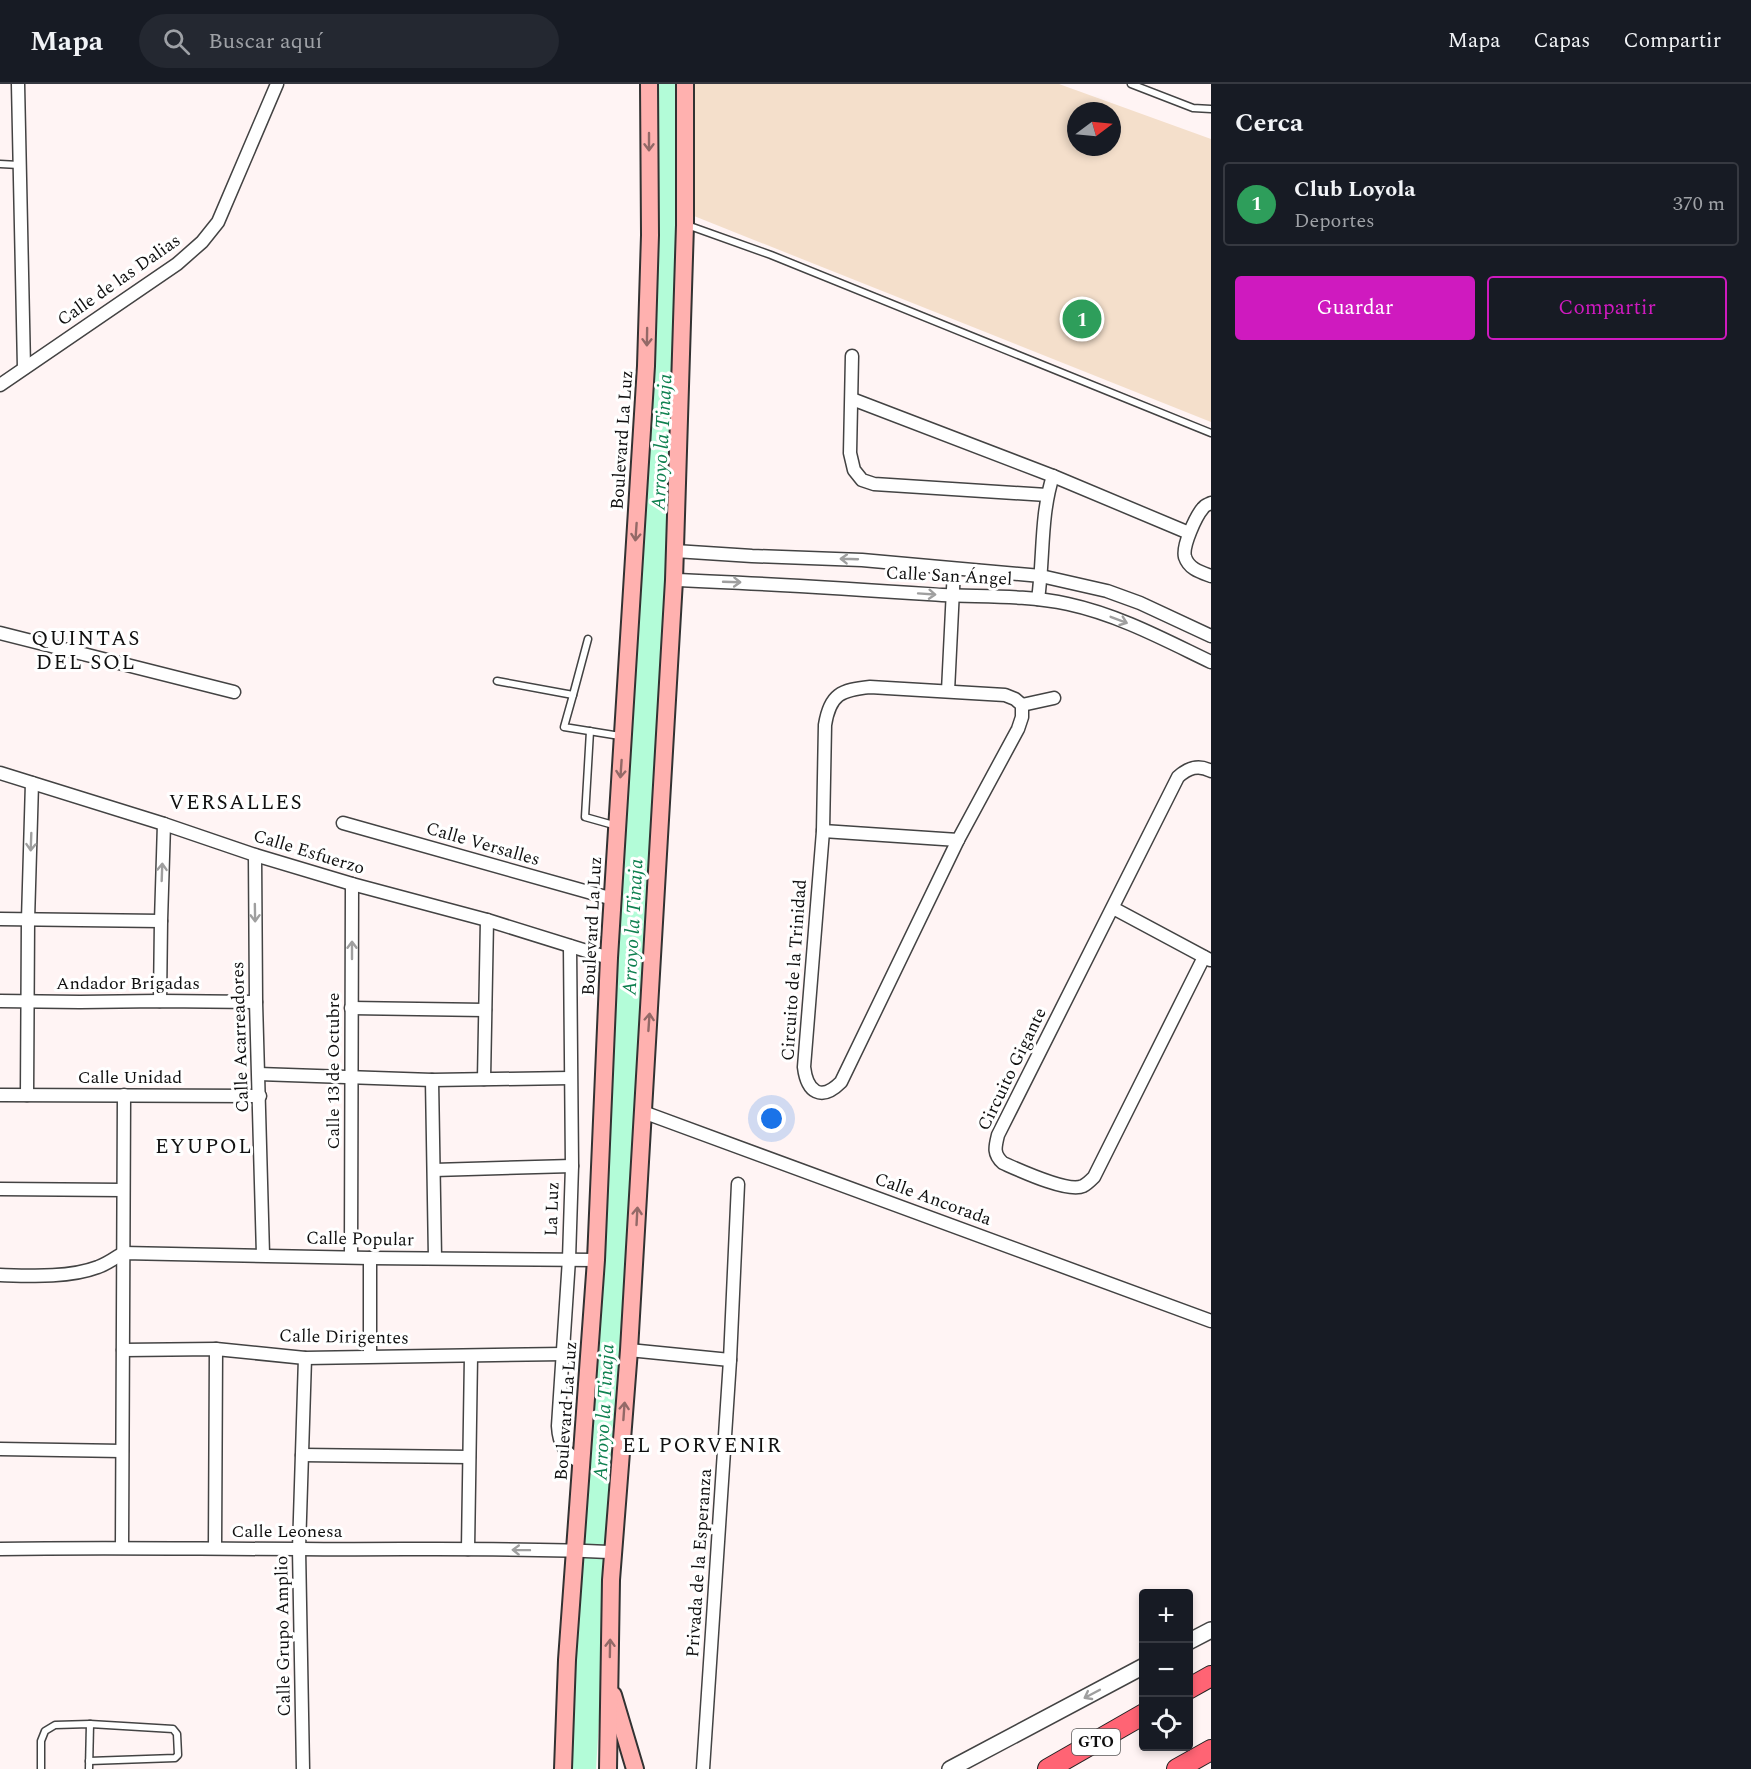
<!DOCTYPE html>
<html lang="es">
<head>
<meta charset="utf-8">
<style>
	:root { --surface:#171b24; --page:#242831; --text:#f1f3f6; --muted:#9ea1a6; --line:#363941; --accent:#cf1abf }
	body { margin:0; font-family:Spectral,serif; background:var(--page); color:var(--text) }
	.controls { position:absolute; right:18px; bottom:18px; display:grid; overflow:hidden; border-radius:6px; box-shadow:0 3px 9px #0003 }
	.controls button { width:54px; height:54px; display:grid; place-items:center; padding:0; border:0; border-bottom:2px solid var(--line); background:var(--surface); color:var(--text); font:30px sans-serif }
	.compass { position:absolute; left:1067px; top:18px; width:54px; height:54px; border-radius:50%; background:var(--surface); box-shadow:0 3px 9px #0003; rotate:74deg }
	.you { position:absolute; left:772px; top:1035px; width:21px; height:21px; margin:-15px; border:4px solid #fff; border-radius:50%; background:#1a73e8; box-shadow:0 0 0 9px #1a73e833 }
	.badge { display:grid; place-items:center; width:39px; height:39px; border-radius:50%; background:var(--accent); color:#fff; font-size:20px; font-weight:700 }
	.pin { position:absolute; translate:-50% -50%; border:3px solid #fff; box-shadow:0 2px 6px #0006 }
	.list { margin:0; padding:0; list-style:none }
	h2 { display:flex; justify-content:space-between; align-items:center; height:78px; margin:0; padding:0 24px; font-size:26px }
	h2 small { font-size:20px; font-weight:400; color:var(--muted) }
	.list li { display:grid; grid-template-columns:39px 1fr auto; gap:18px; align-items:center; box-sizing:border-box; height:84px; margin:0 12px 12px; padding:0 12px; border:2px solid var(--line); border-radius:6px }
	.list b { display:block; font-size:22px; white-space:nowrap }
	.list p { margin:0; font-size:20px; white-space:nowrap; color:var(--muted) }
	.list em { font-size:20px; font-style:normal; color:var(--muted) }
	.actions { display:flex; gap:12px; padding:18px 24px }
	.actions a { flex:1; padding:14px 0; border:2px solid var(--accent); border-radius:6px; text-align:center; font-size:21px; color:var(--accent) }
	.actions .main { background:var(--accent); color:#fff }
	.icon { flex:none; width:33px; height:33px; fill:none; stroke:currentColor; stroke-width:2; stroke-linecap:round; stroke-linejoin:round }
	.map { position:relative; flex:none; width:1211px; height:1685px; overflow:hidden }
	header { display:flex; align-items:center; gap:36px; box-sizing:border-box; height:84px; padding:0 30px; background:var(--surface); border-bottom:2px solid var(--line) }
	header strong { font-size:28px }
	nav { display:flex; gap:33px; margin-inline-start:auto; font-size:21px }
	.search { width:420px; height:54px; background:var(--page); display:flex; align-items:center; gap:15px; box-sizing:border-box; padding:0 21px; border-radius:33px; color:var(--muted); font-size:22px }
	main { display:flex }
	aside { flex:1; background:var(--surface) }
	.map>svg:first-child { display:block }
	.pitch { fill:#f4dfcb; fill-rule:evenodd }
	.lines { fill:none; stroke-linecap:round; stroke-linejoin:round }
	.river { stroke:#b3fcd8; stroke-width:28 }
	.service-casing { stroke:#434343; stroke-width:9 }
	.minor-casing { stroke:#434343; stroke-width:15 }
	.tertiary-casing { stroke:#434343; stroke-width:18 }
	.secondary-casing { stroke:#323232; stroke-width:20 }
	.primary-casing { stroke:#212121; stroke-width:22 }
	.service { stroke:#fff; stroke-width:6 }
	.minor { stroke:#fff; stroke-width:12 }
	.tertiary { stroke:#fff; stroke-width:15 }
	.secondary { stroke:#ffb1af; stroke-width:16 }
	.primary { stroke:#ff6474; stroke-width:20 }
	.oneway { stroke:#936967 }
	.oneway2 { stroke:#9f9f9f }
	.labels { text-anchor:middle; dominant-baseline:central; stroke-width:6; stroke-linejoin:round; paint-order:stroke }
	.shield { fill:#fff; stroke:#585858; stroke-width:1.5 }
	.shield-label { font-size:16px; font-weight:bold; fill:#101010 }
	.street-label { font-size:18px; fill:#101010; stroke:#fff }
	.water-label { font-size:20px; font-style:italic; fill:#0e804f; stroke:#fff }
	.quarter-label { font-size:21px; letter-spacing:1.5px; fill:#101010; stroke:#fff }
</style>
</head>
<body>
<header>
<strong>Mapa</strong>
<div class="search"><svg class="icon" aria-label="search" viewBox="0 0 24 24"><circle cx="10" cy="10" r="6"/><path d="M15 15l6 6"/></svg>Buscar aquí</div>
<nav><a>Mapa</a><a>Capas</a><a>Compartir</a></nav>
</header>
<main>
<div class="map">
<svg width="1211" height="1685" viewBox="0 0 1211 1685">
	<rect width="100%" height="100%" fill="#fff4f4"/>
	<path class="pitch" d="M 694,0 L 1059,0 L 1211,55 L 1211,338 L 694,132 ZM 1076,27 L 1112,27 L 1112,63 L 1076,63 Z"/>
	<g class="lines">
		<path class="river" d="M 582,1685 L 666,300 L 669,56 L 667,0"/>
		<defs>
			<g id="service">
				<path d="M 1131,0 L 1193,24 L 1211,25"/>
				<path d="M 0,80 L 19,81"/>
				<path d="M 687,141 L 771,171 L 1211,349"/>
				<path d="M 497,597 L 573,611 L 588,555"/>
				<path d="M 573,611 L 564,643 L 620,652"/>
				<path d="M 590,647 L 585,733 L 617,742"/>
				<path d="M 41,1685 L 41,1657 L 45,1647 L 55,1641 L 90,1640 L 173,1645 L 177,1650 L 178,1671 L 175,1674 L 89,1677"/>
				<path d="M 89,1685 L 90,1640"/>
			</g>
			<g id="minor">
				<path d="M 18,0 L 24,284"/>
				<path d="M 852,272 L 850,369 L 854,386 L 862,396 L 874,400 L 1047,411"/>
				<path d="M 0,301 L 177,180 L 202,158 L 218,138 L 277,0"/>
				<path d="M 852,315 L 1053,392 L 1189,449"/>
				<path d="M 1211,419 C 1207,421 1205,421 1203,424 C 1196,432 1182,462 1185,473 C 1189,485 1200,488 1211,492"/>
				<path d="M 675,467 L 752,472 L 862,476 L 1041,492 L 1107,507 L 1140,519 L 1211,552"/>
				<path d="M 674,496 C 763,499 852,505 942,511 C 984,513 1027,511 1068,520 C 1119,531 1165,556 1211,578"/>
				<path d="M 1038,515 C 1044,474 1040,432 1053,392"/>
				<path d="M 0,549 L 234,608"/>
				<path d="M 870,603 L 1005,611 L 1015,615 L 1022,621 L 1022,633 L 1018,645 L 958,756 L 841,998 C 821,1018 807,1008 804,983 L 823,747 L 825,641 C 830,610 841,606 870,603 Z"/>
				<path d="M 948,607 L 954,485"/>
				<path d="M 1022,621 L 1054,614"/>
				<path d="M 0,689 L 164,740 L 255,771 L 352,800 L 487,836 L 609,874"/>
				<path d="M 343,739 L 613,815"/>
				<path d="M 823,747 L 958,756"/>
				<path d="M 255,771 L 256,918 L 263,1171"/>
				<path d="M 1113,824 L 1210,876"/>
				<path d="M 0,835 L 161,837"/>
				<path d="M 570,862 L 572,1082 L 569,1175 L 558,1342 C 559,1361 565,1369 581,1379"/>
				<path d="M 1204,873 L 1094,1093 C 1091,1096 1087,1100 1083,1102 C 1068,1109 1019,1086 1003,1079 C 993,1070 995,1063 998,1051 L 1178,693 C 1188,684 1198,680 1211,687"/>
				<path d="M 0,917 L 80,918 L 160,917 L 256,918"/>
				<path d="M 160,917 L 161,837 L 164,740"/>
				<path d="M 351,924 L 485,926"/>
				<path d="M 259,990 L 432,996 L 570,994"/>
				<path d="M 484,995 L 487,836"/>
				<path d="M 432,996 L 435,1174"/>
				<path d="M 0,1011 L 260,1012"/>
				<path d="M 27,1011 L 28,836 L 32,699"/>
				<path d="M 643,1028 L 1211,1237"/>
				<path d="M 434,1086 L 572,1082"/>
				<path d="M 0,1105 L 123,1106"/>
				<path d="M 351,1173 L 352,800"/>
				<path d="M 0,1191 C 31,1192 69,1194 98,1183 C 107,1180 115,1174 123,1169 L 370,1174 L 596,1176"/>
				<path d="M 123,1266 L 216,1265 L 305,1274 L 564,1270"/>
				<path d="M 629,1266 L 730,1276"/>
				<path d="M 370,1272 L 370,1174"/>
				<path d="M 0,1365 L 122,1367"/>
				<path d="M 302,1371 L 469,1373"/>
				<path d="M 122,1463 L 124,1011"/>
				<path d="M 215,1464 L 216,1265"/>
				<path d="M 0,1465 C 100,1463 200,1465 300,1465 C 404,1466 509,1463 613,1468"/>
				<path d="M 468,1465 L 471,1272"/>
				<path d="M 303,1685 L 299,1465 L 305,1274"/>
				<path d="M 703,1685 L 730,1276 L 738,1100"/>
			</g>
			<g id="tertiary">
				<path d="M 1188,1558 L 1211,1546"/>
				<path d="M 950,1685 L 1144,1582"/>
			</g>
			<g id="secondary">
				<path d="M 613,1611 L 635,1685"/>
				<path d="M 563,1685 L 567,1576 L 596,1176 L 609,874 L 646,282 L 650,151 L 649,0"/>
				<path d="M 608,1685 L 611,1496 L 629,1266 L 674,496 L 685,141 L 685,0"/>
			</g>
			<g id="primary">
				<path d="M 1188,1605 L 1211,1592"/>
				<path d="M 1048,1685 L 1144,1630"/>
				<path d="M 1177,1685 L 1211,1666"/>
			</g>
		</defs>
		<use href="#service" class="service-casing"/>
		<use href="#minor" class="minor-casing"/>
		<use href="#tertiary" class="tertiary-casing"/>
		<use href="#secondary" class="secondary-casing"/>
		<use href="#primary" class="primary-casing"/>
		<use href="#service" class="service"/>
		<use href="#minor" class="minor"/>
		<use href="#tertiary" class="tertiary"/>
		<use href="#secondary" class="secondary"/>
		<use href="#primary" class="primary"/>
	</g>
	<defs><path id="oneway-shaft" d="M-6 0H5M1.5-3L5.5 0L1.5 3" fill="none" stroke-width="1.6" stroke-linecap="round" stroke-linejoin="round" transform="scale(1.5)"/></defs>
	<g class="oneway">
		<use href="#oneway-shaft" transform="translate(649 58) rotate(90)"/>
		<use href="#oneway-shaft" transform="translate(647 253) rotate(91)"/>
		<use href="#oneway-shaft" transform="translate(636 448) rotate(94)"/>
		<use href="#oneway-shaft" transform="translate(621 685) rotate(94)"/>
		<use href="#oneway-shaft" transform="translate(649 938) rotate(-86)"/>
		<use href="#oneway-shaft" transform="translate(637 1132) rotate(-87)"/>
		<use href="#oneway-shaft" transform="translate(624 1327) rotate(-86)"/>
		<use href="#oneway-shaft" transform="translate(610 1564) rotate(-89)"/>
	</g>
	<g class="oneway2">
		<use href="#oneway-shaft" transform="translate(849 475) rotate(-178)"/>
		<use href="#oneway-shaft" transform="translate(732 498) rotate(2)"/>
		<use href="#oneway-shaft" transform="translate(927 510) rotate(4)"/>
		<use href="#oneway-shaft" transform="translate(1119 536) rotate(21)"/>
		<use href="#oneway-shaft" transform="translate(31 758) rotate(92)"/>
		<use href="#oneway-shaft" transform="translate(162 788) rotate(-88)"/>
		<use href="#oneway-shaft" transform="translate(255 829) rotate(89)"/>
		<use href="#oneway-shaft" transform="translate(352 866) rotate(-90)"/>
		<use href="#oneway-shaft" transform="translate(521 1466) rotate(-179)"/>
		<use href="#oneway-shaft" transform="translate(1092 1610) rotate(152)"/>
	</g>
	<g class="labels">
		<rect class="shield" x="1072" y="1645" width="48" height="26" rx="4.5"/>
		<g class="shield-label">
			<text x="1096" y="1658">GTO</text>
		</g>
		<g class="street-label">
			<text transform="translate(119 196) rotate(-35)">Calle de las Dalias</text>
			<text transform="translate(622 356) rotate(-86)">Boulevard La Luz</text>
			<text transform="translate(949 492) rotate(3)">Calle San Ángel</text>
			<text transform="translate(483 760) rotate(16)">Calle Versalles</text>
			<text transform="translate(309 768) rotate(17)">Calle Esfuerzo</text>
			<text transform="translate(592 842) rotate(-87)">Boulevard La Luz</text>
			<text transform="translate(794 886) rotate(-86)">Circuito de la Trinidad</text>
			<text x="128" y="899">Andador Brigadas</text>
			<text transform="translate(240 953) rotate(-92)">Calle Acarreadores</text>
			<text transform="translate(1012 985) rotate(-64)">Circuito Gigante</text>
			<text transform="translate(333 987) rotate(-90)">Calle 13 de Octubre</text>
			<text x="130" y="993">Calle Unidad</text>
			<text transform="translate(933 1115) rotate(20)">Calle Ancorada</text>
			<text transform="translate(552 1125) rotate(-88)">La Luz</text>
			<text transform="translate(360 1155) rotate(1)">Calle Popular</text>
			<text transform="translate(344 1253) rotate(1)">Calle Dirigentes</text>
			<text transform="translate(566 1327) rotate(-86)">Boulevard La Luz</text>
			<text x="287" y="1447">Calle Leonesa</text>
			<text transform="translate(699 1479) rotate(-86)">Privada de la Esperanza</text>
			<text transform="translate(283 1552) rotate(-91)">Calle Grupo Amplio</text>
		</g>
		<g class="water-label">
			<text transform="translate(662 358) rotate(-87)">Arroyo la Tinaja</text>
			<text transform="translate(633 843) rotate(-87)">Arroyo la Tinaja</text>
			<text transform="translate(604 1328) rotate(-87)">Arroyo la Tinaja</text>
		</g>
		<g class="quarter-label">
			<text x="86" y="555">QUINTAS<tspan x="86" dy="24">DEL SOL</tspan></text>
			<text x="236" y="719">VERSALLES</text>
			<text x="204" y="1063">EYUPOL</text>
			<text x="702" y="1362">EL PORVENIR</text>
		</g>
	</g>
</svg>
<div class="controls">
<button>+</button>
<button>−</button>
<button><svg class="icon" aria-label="locate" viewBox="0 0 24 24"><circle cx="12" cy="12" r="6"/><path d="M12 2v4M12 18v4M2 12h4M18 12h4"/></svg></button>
</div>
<svg class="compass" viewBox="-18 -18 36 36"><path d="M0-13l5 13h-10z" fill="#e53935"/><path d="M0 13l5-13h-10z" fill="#9ea1a6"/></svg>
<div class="you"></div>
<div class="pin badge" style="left:1082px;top:235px;background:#2e9e5b">1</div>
</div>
<aside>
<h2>Cerca<small></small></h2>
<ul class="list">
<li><span class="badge" style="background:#2e9e5b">1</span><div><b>Club Loyola</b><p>Deportes</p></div><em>370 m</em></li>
</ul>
<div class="actions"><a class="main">Guardar</a><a>Compartir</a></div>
</aside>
</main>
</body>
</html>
